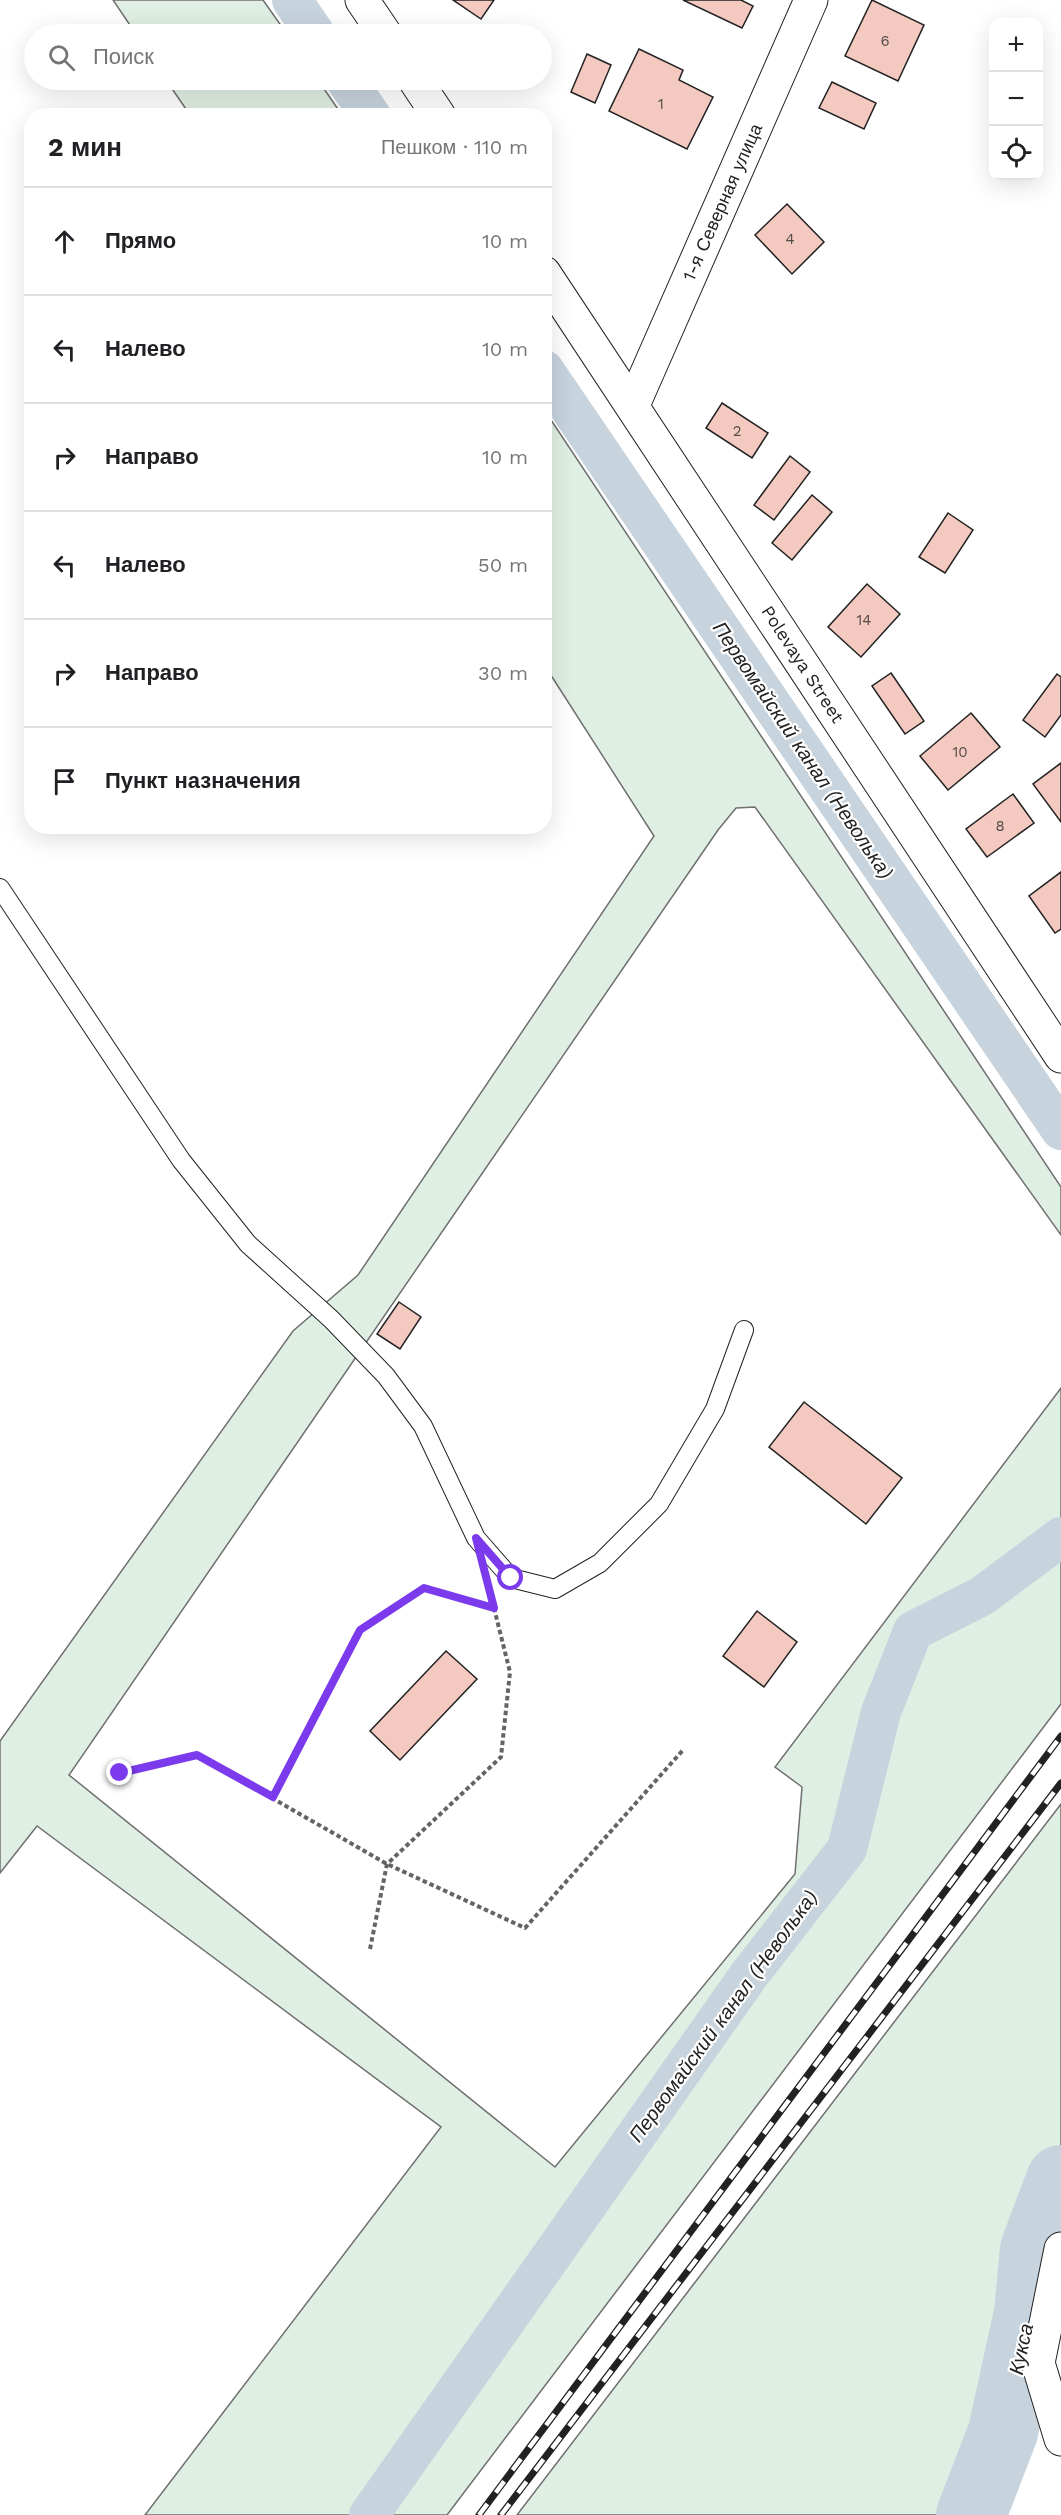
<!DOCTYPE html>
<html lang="ru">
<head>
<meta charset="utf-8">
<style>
	:root { --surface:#fff; --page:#f2f2f2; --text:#202124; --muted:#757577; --line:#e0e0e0 }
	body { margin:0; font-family:"Work Sans",sans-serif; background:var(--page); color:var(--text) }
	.controls { position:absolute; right:18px; top:18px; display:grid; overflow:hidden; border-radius:12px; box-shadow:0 6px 24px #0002 }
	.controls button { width:54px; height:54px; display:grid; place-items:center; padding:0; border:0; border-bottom:2px solid var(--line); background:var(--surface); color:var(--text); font:30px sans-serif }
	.stop { position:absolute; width:18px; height:18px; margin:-14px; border:4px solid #7c3aed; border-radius:50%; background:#fff }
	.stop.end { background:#7c3aed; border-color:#fff; box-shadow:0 2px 6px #0008 }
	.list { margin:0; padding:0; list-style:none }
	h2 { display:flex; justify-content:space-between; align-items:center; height:78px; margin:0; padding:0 24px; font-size:26px }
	h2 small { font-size:20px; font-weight:400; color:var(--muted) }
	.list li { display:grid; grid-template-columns:39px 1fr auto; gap:18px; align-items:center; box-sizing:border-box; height:108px; padding:0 24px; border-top:2px solid var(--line) }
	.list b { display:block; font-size:22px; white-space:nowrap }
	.list em { font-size:20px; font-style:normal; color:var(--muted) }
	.icon { flex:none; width:33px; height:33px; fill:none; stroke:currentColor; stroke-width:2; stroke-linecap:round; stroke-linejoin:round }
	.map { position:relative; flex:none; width:1061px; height:2515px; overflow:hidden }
	.search { position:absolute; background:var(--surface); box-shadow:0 6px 24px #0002; left:24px; top:24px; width:528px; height:66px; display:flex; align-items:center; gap:15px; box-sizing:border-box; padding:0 21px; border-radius:33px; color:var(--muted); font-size:22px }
	.panel { position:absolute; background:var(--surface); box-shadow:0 6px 24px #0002; left:24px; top:108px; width:528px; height:726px; border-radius:24px }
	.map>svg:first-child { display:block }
	.green { fill:#e0efe3; stroke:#6f6f6f; stroke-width:1.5 }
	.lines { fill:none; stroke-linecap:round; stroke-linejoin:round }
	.canal { stroke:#c7d3dd; stroke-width:40 }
	.river { stroke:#c7d3dd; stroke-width:70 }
	.building { fill:#f3c9c0; stroke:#222; stroke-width:1.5 }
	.lane-casing { stroke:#222; stroke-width:20 }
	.street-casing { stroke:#222; stroke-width:35 }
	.path { stroke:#646464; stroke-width:4; stroke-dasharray:4.5 3; stroke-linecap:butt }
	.lane { stroke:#fff; stroke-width:18 }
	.street { stroke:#fff; stroke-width:33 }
	.rail-casing { stroke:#222; stroke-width:7 }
	.rail { stroke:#fff; stroke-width:4.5; stroke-dasharray:14; stroke-linecap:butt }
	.route { stroke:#7c3aed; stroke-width:8 }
	.labels { text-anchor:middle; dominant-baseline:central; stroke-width:4.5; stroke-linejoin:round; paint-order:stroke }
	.number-label { font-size:15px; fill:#564c4a }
	.street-label { font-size:18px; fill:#222; stroke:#fff }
	.water-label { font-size:20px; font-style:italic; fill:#222; stroke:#fff }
</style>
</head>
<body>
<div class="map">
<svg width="1061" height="2515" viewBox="0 0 1061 2515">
	<rect width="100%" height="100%" fill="#fff"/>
	<g class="green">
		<path d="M 113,0 L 263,0 L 287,34 L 136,34 Z"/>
		<path d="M 166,80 L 318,80 L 342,115 L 190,115 Z"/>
		<path d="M 545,411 L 1061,1187 L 1061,1235 L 755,807 L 736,808 L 718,830 L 69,1775 L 555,2167 L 795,1874 L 802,1787 L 775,1767 L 1061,1388 L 1061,1704 L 447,2515 L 145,2515 L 441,2127 L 37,1826 L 0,1873 L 0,1741 L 293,1331 L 358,1275 L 654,836 L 545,666 Z"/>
		<path d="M 1061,1804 L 1061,2145 L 1015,2248 L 1017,2305 L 990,2431 L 956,2515 L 517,2515 Z"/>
	</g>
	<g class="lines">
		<g class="canal">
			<path d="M 292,0 L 315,34"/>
			<path d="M 346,80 L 371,116"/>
			<path d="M 544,370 L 1061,1130"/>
			<path d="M 369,2515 L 749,1975 L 847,1849 L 881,1712 L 913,1631 L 982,1596 L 1061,1537"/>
		</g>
		<path class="river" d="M 971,2515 L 1003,2432 L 1029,2313 L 1035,2249 L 1061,2180"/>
	</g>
	<g class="building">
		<path d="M 453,0 L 494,0 L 481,19 Z"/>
		<path d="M 683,0 L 741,0 L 753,6 L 742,28 Z"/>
		<path d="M 872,0 L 924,25 L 898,81 L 845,56 Z"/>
		<path d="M 639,49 L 683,70 L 679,80 L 713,97 L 687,149 L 609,111 Z"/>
		<path d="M 587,54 L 611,65 L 595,103 L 571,92 Z"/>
		<path d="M 832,82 L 876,103 L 864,129 L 819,108 Z"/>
		<path d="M 787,204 L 824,242 L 792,274 L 755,235 Z"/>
		<path d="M 722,403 L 768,433 L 752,458 L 706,428 Z"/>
		<path d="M 790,456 L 810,472 L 774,520 L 754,505 Z"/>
		<path d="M 812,495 L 832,512 L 792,560 L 772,543 Z"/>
		<path d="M 948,513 L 973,530 L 945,573 L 919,557 Z"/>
		<path d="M 867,584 L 900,614 L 861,657 L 828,627 Z"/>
		<path d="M 891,673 L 924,721 L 905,734 L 872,686 Z"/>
		<path d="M 1057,674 L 1061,677 L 1061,715 L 1045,737 L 1023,720 Z"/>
		<path d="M 971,713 L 1000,747 L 948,790 L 920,756 Z"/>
		<path d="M 1061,763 L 1061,822 L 1033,784 Z"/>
		<path d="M 1013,794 L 1034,823 L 987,857 L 966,829 Z"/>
		<path d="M 1061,872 L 1061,929 L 1055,933 L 1029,896 Z"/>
		<path d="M 399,1302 L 421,1317 L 400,1349 L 377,1334 Z"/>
		<path d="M 804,1402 L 902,1478 L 866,1524 L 769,1447 Z"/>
		<path d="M 757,1611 L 797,1642 L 764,1687 L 723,1656 Z"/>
		<path d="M 446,1651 L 477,1679 L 400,1760 L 370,1731 Z"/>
	</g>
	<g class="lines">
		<defs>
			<path id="lane" d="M 0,888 L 181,1160 L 248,1244 L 331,1319 L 386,1376 L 423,1426 L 476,1538 L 511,1578 L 555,1589 L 600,1563 L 659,1504 L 715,1409 L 744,1330"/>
			<g id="street">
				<path d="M 362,0 L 385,34"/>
				<path d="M 415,80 L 439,116"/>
				<path d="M 544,273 L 1061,1056"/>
				<path d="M 633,405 L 811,0"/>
				<path d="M 1061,2249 L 1038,2363 L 1061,2439"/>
			</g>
		</defs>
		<use href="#lane" class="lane-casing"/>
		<use href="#street" class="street-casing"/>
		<g class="path">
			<path d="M 120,1773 L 197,1755 L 387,1864 L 525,1928 L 683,1750"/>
			<path d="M 273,1797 L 359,1630 L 424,1588 L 493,1608"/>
			<path d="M 370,1949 L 387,1864 L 501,1757 L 510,1672 L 492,1600"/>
		</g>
		<use href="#lane" class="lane"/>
		<use href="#street" class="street"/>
		<defs>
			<g id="rail">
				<path d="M 479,2515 L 1061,1736"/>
				<path d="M 501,2515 L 1061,1783"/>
			</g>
		</defs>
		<use href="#rail" class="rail-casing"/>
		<use href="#rail" class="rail"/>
	</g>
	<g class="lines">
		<path class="route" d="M 120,1773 L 197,1755 L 273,1797 L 360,1630 L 424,1588 L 494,1608 L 476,1538 L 511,1578"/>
	</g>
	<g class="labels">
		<g class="number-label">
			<text x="885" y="41">6</text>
			<text x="661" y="104">1</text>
			<text x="790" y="239">4</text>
			<text x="737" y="431">2</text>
			<text x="864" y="620">14</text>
			<text x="960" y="752">10</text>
			<text x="1000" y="826">8</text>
		</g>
		<g class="street-label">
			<text transform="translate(722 202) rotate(-66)">1-я Северная улица</text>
			<text transform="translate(803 664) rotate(57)">Polevaya Street</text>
		</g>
		<g class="water-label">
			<text transform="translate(803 750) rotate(56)">Первомайский канал (Неволька)</text>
			<text transform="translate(723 2016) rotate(-54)">Первомайский канал (Неволька)</text>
			<text transform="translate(1021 2349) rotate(-78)">Кукса</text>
		</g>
	</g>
</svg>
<div class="controls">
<button>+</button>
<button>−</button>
<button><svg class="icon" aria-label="locate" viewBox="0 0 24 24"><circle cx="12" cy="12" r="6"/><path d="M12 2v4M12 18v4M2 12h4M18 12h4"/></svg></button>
</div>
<div class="stop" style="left:511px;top:1578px"></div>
<div class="stop end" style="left:120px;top:1773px"></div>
<div class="search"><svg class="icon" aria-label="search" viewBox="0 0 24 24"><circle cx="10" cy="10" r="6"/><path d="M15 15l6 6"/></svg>Поиск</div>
<section class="panel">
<h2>2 мин<small>Пешком · 110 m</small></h2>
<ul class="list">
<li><svg class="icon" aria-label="ahead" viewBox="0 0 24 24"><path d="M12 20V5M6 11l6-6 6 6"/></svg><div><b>Прямо</b></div><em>10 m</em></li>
<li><svg class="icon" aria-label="left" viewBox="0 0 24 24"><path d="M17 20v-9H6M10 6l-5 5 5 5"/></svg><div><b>Налево</b></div><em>10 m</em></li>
<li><svg class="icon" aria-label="right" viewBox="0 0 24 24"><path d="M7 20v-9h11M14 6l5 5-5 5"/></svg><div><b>Направо</b></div><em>10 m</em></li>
<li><svg class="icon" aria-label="left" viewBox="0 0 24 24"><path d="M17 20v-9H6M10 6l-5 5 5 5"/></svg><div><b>Налево</b></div><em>50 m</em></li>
<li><svg class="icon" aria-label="right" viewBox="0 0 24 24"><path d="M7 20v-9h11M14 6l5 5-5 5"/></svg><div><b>Направо</b></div><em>30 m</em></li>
<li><svg class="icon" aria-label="arrive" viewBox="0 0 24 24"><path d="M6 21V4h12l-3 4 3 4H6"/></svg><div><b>Пункт назначения</b></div></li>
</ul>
</section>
</div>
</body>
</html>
